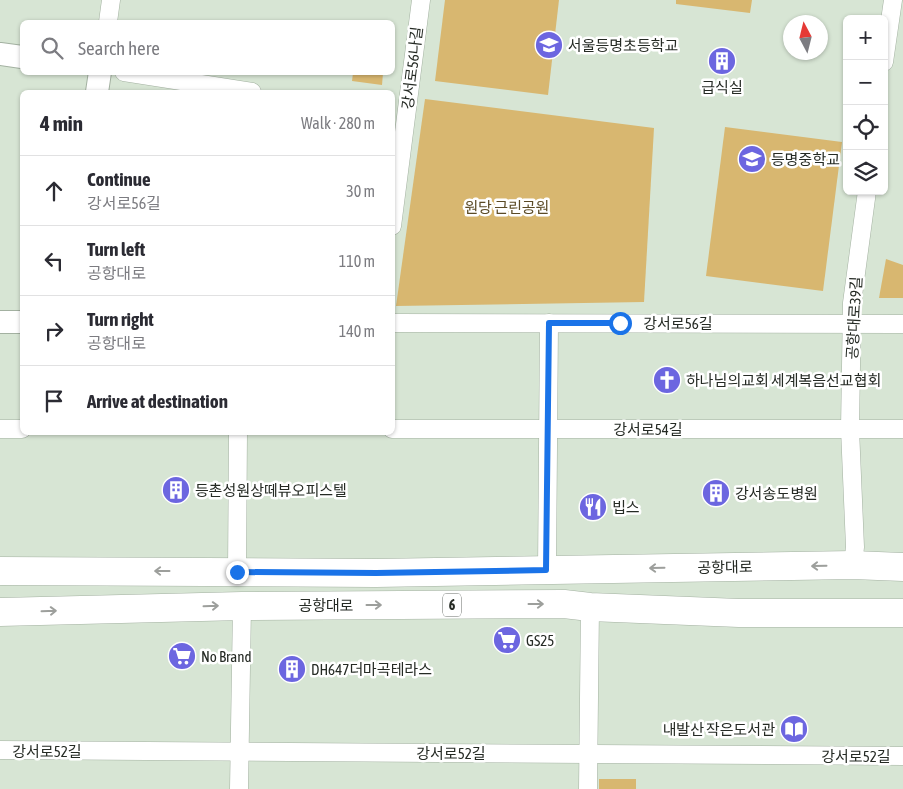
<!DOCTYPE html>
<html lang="en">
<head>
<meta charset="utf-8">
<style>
	:root { --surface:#fff; --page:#f2f2f3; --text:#2b2b33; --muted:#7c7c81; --line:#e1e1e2 }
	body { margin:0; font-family:"Asap Condensed","Noto Sans KR",sans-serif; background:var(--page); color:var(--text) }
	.controls { position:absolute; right:15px; top:15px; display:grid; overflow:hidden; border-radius:8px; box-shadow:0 1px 4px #0004 }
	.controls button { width:45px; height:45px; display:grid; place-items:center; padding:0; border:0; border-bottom:1px solid var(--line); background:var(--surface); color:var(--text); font:25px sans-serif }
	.compass { position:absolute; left:783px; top:15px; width:45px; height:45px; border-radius:50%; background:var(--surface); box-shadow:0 1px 4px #0004; rotate:353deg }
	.stop { position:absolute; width:15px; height:15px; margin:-11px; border:4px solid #1a73e8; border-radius:50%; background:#fff }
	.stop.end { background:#1a73e8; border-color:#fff; box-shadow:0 1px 5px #0008 }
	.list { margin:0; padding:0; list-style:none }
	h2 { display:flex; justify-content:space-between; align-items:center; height:65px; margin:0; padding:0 20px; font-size:21px }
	h2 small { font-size:16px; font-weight:400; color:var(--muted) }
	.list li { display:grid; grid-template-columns:32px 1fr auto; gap:15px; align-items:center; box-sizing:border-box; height:70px; padding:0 20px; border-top:1px solid var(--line) }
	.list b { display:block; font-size:19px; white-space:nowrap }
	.list p { margin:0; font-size:16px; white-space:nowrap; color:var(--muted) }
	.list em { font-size:16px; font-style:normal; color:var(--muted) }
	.icon { flex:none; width:28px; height:28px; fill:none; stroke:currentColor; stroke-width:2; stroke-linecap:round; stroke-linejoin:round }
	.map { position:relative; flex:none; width:903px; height:789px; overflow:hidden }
	.search { position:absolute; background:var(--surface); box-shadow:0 1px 4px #0004; left:20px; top:20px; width:375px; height:55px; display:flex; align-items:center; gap:12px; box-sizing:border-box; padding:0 18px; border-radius:8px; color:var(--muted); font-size:19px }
	.panel { position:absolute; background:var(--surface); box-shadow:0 1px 4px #0004; left:20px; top:90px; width:375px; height:345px; border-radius:8px }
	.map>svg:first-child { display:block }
	.green { fill:#d8b770 }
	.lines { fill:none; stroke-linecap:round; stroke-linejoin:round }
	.minor-casing { stroke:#a3b1a1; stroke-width:19 }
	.tertiary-casing { stroke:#a3b1a1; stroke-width:24 }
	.primary-casing { stroke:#a3b1a1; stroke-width:29 }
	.minor { stroke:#fff; stroke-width:18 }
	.tertiary { stroke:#fff; stroke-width:22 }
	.primary { stroke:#fff; stroke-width:28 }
	.oneway { stroke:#9d9f9c }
	.route { stroke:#1a73e8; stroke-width:6 }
	.labels { text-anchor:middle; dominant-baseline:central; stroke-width:5; stroke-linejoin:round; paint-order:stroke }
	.shield { fill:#fff; stroke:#666a66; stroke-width:1 }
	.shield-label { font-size:14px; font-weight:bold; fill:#252a24 }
	.poi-label { font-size:15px; fill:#252a24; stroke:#fff; text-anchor:start }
	.street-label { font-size:15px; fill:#252a24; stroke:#fff }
	.park-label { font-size:15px; fill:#5b4a25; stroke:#fff }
</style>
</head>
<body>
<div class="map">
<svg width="903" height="789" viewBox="0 0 903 789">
	<rect width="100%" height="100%" fill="#d7e5d4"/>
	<g class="green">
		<path d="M 445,0 L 559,0 L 548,95 L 435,81 Z"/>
		<path d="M 676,0 L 752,0 L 750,13 L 676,4 Z"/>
		<path d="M 353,73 L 383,73 L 382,85 L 352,81 Z"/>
		<path d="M 425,99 L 654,128 L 644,302 L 396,306 Z"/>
		<path d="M 725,127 L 842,142 L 823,291 L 706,276 Z"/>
		<path d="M 886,259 L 903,265 L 903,298 L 879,298 Z"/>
		<rect x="599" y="779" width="37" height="10"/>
	</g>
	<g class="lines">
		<defs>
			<g id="minor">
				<path d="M 108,22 L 111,0"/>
				<path d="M 884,62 L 893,0"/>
				<path d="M 124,72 L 252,92"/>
				<path d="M 392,226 L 421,0"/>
				<path d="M 392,323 L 903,324"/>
				<path d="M 0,429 L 22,429"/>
				<path d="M 392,429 L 903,429"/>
				<path d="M 853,565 L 855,547 L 850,429 L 852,303 L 867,191"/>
				<path d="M 547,570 L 549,323"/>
				<path d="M 237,572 L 238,432"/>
				<path d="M 0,750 L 903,756"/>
				<path d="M 239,789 L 242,606"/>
				<path d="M 588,789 L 590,607"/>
			</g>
			<g id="tertiary">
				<path d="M 0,54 L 22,57"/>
				<path d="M 97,92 L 100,72"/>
				<path d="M 0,322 L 22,322"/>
			</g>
			<g id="primary">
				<path d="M 0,571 L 376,573 L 853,565 L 903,567"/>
				<path d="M 0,612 L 242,606 L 564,604 L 590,607 L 739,613 L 903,613"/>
			</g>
		</defs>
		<use href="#minor" class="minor-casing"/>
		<use href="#tertiary" class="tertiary-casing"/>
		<use href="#primary" class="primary-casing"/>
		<use href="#minor" class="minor"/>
		<use href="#tertiary" class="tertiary"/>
		<use href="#primary" class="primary"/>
	</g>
	<defs><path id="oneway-shaft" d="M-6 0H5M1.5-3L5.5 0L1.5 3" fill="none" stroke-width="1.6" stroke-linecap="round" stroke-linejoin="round" transform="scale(1.25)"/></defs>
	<g class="oneway">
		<use href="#oneway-shaft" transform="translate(819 566) rotate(179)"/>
		<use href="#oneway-shaft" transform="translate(657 568) rotate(179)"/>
		<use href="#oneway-shaft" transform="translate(162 571) rotate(-180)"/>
		<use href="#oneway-shaft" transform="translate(536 604)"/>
		<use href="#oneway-shaft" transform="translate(374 605)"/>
		<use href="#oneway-shaft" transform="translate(211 606) rotate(-2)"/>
		<use href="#oneway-shaft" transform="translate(49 611) rotate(-2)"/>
	</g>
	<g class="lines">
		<path class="route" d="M 237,572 L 376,573 L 546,570 L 549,323 L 620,323"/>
	</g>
	<defs>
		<symbol id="school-disc" viewBox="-11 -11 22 22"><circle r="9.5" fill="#6c66e0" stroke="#fff"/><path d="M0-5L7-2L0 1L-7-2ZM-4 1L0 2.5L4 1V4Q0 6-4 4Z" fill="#fff"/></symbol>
		<symbol id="building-disc" viewBox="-11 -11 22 22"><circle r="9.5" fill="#6c66e0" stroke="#fff"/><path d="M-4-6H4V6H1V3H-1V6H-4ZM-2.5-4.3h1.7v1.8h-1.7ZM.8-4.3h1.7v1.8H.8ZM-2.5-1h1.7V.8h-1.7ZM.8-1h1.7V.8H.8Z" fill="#fff"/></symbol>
		<symbol id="church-disc" viewBox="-11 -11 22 22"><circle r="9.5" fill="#6c66e0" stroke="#fff"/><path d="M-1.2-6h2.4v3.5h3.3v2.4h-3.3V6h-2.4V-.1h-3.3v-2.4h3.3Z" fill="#fff"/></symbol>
		<symbol id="restaurant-disc" viewBox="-11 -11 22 22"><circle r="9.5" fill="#6c66e0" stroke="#fff"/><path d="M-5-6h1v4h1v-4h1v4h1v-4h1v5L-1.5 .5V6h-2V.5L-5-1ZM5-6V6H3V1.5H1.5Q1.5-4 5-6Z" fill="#fff"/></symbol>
		<symbol id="supermarket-disc" viewBox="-11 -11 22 22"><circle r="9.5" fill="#6c66e0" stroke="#fff"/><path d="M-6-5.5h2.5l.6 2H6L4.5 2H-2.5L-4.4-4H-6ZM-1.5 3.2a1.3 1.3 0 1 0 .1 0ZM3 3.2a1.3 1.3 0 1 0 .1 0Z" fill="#fff"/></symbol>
		<symbol id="library-disc" viewBox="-11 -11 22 22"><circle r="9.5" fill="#6c66e0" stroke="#fff"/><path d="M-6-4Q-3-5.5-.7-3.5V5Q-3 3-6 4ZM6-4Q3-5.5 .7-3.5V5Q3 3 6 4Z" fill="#fff"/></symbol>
	</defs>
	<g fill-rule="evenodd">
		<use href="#school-disc" x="533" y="29" width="32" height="32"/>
		<use href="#building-disc" x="706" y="45" width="32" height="32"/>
		<use href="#school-disc" x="736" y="143" width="32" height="32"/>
		<use href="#church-disc" x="651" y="364" width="32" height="32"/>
		<use href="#building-disc" x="160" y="474" width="32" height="32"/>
		<use href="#building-disc" x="700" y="477" width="32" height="32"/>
		<use href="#restaurant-disc" x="577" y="491" width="32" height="32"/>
		<use href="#supermarket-disc" x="491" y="624" width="32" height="32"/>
		<use href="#supermarket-disc" x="166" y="640" width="32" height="32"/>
		<use href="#building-disc" x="276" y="653" width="32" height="32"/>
		<use href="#library-disc" x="778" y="713" width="32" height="32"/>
	</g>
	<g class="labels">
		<rect class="shield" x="443" y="593.5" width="18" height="23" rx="4"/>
		<g class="shield-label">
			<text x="452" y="605">6</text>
		</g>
		<g class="poi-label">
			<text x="568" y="45">서울등명초등학교</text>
			<text x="722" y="87" text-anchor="middle">급식실</text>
			<text x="771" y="159">등명중학교</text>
			<text x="686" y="380">하나님의교회 세계복음선교협회</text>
			<text x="195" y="490">등촌성원상떼뷰오피스텔</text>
			<text x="735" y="493">강서송도병원</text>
			<text x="612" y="507">빕스</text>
			<text x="526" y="640">GS25</text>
			<text x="201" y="656">No Brand</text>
			<text x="311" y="669">DH647더마곡테라스</text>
			<text x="775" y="729" text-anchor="end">내발산 작은도서관</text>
		</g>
		<g class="street-label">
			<text transform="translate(412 68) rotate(-83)">강서로56나길</text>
			<text transform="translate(854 318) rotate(-87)">공항대로39길</text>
			<text x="678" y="323">강서로56길</text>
			<text x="648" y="429">강서로54길</text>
			<text transform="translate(725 567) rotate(-1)">공항대로</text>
			<text x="326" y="605">공항대로</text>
			<text x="47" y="751">강서로52길</text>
			<text x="451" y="753">강서로52길</text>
			<text x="856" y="756">강서로52길</text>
		</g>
		<g class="park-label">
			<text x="507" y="207">원당 근린공원</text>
		</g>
	</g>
</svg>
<div class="controls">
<button>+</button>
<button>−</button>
<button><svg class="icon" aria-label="locate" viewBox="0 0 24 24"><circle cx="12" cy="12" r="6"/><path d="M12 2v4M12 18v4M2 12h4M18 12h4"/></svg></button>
<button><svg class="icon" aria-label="layers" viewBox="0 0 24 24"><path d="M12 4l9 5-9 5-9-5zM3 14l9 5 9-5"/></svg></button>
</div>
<svg class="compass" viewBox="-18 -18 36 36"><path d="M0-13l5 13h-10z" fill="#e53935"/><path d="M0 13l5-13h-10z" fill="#7c7c81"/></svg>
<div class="stop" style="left:620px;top:323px"></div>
<div class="stop end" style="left:237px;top:572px"></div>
<div class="search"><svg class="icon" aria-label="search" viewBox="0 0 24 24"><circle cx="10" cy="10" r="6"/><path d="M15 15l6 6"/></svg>Search here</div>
<section class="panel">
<h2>4 min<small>Walk · 280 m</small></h2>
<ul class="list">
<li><svg class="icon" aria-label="ahead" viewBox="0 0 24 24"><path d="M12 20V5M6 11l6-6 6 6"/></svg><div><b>Continue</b><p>강서로56길</p></div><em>30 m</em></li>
<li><svg class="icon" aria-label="left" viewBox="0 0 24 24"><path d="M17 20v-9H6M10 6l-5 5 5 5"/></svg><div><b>Turn left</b><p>공항대로</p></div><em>110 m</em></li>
<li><svg class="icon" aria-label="right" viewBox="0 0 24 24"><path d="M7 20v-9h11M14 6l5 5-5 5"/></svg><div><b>Turn right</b><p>공항대로</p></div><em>140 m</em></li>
<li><svg class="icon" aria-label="arrive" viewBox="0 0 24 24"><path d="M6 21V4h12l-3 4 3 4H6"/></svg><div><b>Arrive at destination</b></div></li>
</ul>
</section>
</div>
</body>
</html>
